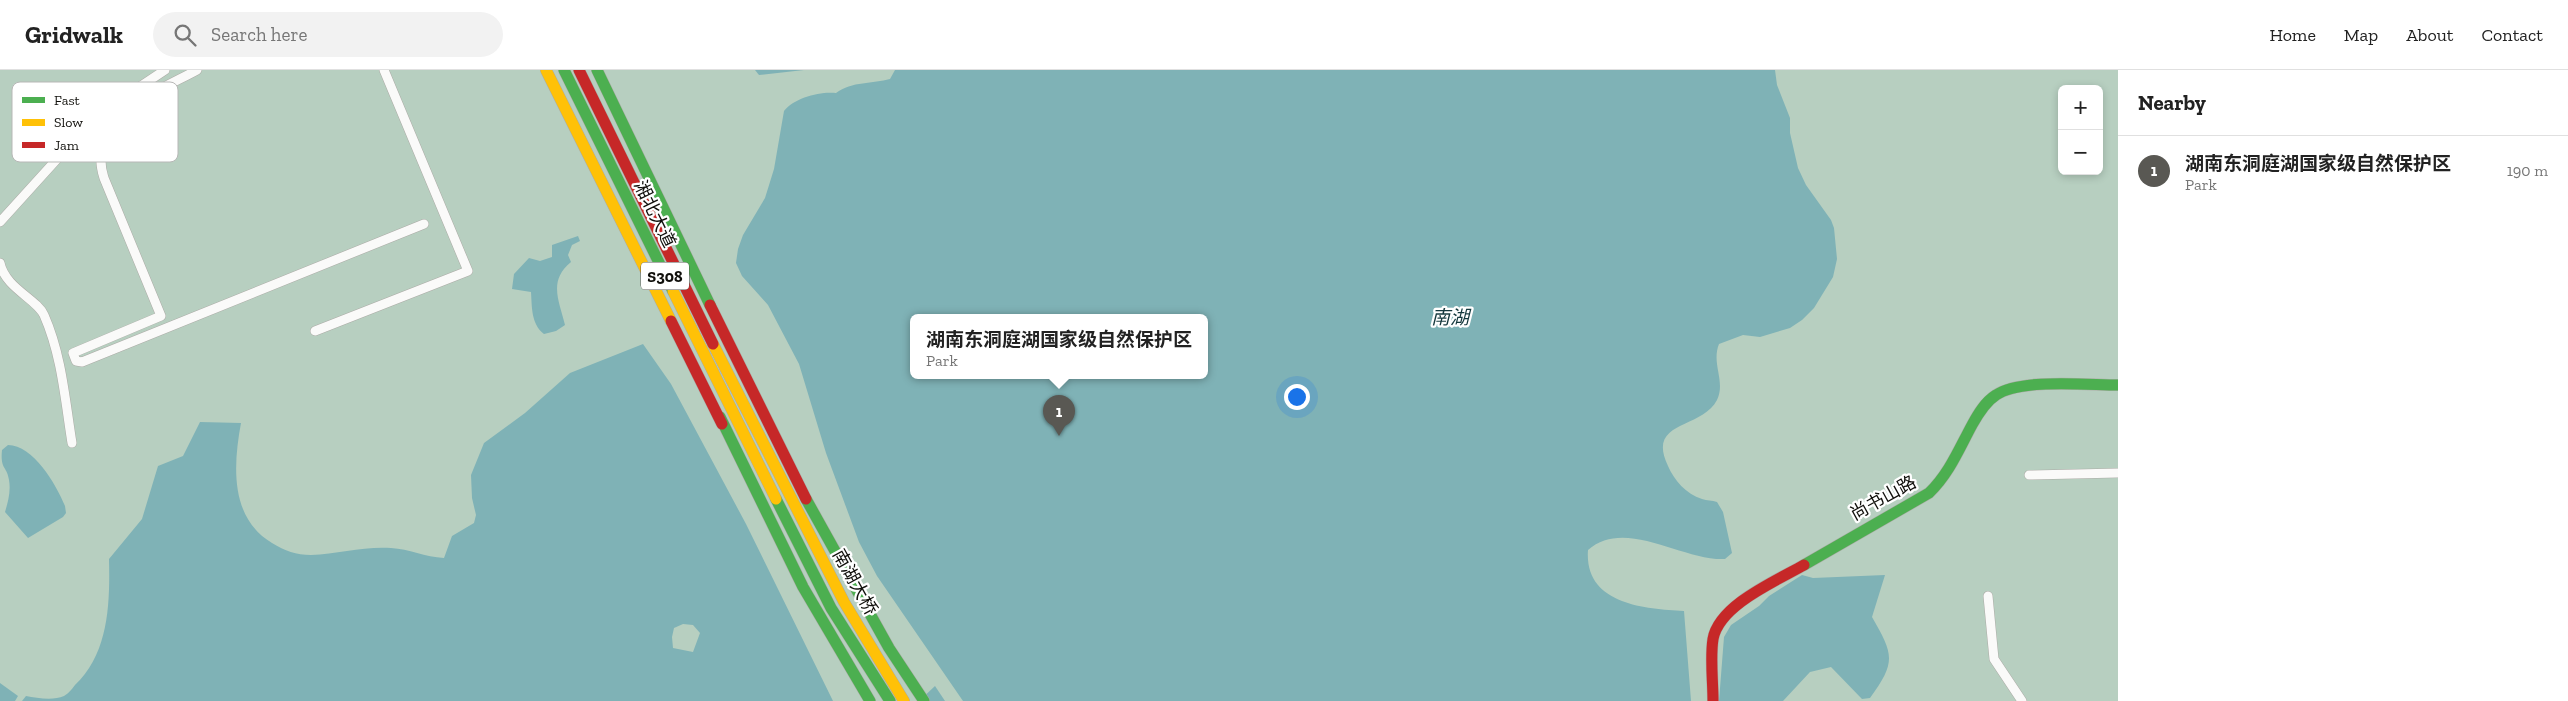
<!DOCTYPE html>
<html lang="en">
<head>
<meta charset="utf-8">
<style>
	:root { --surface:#fff; --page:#f2f2f2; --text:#222; --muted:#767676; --line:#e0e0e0; --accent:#595853 }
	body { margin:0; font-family:"Zilla Slab","Noto Sans SC",serif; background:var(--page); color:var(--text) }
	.controls { position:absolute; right:15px; top:15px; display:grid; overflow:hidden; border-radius:8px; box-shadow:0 2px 8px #0003 }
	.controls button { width:45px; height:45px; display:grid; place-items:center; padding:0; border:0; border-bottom:1px solid var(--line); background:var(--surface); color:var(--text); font:25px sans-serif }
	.you { position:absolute; left:1296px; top:326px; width:18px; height:18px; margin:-12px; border:4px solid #fff; border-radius:50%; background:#1a73e8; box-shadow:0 0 0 8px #1a73e833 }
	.badge { display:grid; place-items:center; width:32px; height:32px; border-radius:50%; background:var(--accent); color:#fff; font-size:16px; font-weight:700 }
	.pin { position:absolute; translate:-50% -41px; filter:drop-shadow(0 1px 2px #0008) }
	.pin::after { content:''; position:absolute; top:26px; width:18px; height:15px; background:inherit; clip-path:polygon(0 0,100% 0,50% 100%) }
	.popup { position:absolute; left:910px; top:244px; width:298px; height:65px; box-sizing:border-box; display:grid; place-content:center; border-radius:8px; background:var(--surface); filter:drop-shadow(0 1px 4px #0005); font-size:16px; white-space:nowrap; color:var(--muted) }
	.popup b { font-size:19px; color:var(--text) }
	.popup::after { content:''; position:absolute; left:50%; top:100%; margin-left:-10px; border:10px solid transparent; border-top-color:var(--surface) }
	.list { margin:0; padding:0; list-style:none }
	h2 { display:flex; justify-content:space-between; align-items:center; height:65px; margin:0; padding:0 20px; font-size:21px }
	h2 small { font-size:16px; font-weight:400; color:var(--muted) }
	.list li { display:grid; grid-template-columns:32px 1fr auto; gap:15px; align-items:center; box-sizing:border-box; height:70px; padding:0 20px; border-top:1px solid var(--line) }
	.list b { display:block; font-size:19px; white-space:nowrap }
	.list p { margin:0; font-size:16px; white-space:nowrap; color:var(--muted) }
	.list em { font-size:16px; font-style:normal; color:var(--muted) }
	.icon { flex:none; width:28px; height:28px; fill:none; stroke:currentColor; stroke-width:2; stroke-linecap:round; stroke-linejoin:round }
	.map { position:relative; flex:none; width:2118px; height:631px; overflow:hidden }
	header { display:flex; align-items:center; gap:30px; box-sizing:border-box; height:70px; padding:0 25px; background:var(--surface); border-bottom:1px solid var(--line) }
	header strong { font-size:24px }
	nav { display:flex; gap:28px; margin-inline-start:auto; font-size:18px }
	.search { width:350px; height:45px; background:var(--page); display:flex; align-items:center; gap:12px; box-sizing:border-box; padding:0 18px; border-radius:28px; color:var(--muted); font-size:19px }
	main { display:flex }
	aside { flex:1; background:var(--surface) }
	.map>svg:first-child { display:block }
	.green { fill:#b7cfc0; fill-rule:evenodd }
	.water { fill:#7fb2b6; fill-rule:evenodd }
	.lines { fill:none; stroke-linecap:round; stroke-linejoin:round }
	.street-casing { stroke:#acaba6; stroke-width:10 }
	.fast-casing { stroke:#acaba6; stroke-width:12 }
	.slow-casing { stroke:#acaba6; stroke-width:12 }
	.jam-casing { stroke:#acaba6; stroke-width:12 }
	.street { stroke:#fafaf9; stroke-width:9 }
	.fast { stroke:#4caf50; stroke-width:11 }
	.slow { stroke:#ffc107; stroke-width:11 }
	.jam { stroke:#c62828; stroke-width:11 }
	.labels { text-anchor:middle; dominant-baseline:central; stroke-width:4.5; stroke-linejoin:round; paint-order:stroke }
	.shield { fill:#fff; stroke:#585754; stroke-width:1 }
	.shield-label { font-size:16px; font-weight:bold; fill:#100f0b }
	.street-label { font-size:18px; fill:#100f0b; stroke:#fff }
	.water-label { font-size:19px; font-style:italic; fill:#14383d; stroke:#fff }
	.key { fill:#fff; stroke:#b7b7b6; stroke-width:1 }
	.key-label { font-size:14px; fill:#100f0b }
</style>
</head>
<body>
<header>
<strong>Gridwalk</strong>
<div class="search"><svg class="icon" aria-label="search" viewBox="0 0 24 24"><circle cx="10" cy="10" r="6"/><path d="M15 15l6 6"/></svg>Search here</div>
<nav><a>Home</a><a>Map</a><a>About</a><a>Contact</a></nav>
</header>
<main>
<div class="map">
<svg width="2118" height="631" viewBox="0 0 2118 631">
	<rect width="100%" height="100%" fill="#e0dfd8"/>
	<path class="green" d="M 0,0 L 2118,0 L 2118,631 L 0,631 ZM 2062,19 L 2099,19 L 2099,101 L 2062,101 ZM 914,247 L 1204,247 L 1204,305 L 914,305 Z"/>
	<g class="water">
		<path d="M 755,0 L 804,0 L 759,5 Z"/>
		<path d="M 895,0 L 1775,0 L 1777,15 L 1790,48 L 1790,63 L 1798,98 L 1806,115 L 1831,150 L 1834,158 L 1837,189 L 1833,207 L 1814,238 L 1802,250 L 1790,258 L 1760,267 L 1743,265 L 1719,274 C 1711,294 1726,311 1717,330 C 1701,360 1646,350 1668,396 C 1674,410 1686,424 1702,429 C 1707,431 1712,430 1717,432 L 1723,442 L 1732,483 L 1725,489 C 1682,491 1625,447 1588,480 C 1584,534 1644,539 1684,541 L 1691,631 L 963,631 L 877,506 L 859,472 L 826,383 L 799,294 L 768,235 L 742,206 L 736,193 L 738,179 L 743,165 L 765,128 L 774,99 L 784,41 C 794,28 820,21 836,23 C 852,11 873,14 890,9 ZM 914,247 L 1204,247 L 1204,305 L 914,305 Z"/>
		<path d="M 578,166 L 580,171 L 572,175 L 568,185 L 571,192 C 548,211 559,230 565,255 L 556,261 L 544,264 C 531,254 532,237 531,222 L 512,219 L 514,204 L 529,188 L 540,191 L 552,187 L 552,175 Z"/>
		<path d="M 643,274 L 671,314 L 746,454 L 833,631 L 22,631 L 26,626 C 37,628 53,631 64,626 C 68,624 72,619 75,615 C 109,583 110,533 109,489 L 142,449 L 158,396 L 183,386 L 200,352 L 241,353 C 233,396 230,448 272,473 C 285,481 296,485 311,485 C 338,484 365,476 391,478 C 409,479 425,487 444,488 L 452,466 L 474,453 L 476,445 L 472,428 L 471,405 L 484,373 L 525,343 L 570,303 ZM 683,554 L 693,555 L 700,563 L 693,582 L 673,578 L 672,567 L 674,558 Z"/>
		<path d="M 8,375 C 33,375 56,414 65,436 L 66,443 L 63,447 L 28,468 L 5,442 C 8,432 11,421 9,410 C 7,396 0,400 2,380 Z"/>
		<path d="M 1802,505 L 1813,508 L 1885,505 L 1872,547 C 1893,584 1897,591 1870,628 L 1862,629 L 1831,597 L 1810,602 L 1783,631 L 1719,631 L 1724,567 L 1731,555 L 1759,536 L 1769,526 Z"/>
		<path d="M 0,613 L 18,626 L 15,631 L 0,631 Z"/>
		<path d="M 935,616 L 945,631 L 919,631 Z"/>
	</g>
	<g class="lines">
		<defs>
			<g id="street">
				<path d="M 197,0 C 155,23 85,48 104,108 L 161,246 L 73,283 L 76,291 L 82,292 L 424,154"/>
				<path d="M 0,152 L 96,46 L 165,0"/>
				<path d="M 0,193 C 5,218 37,229 44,245 C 62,286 65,330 72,373"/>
				<path d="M 315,261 L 468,201 L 384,0"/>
				<path d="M 2029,405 L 2118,403"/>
				<path d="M 1988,526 L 1994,589 L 2022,631"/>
			</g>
			<g id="fast">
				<path d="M 564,0 L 673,221"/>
				<path d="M 597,0 L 710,235"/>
				<path d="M 720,347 L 803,517 L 870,631"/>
				<path d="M 776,429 L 831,538 L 890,631"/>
				<path d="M 806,429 L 889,578 L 924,631"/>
				<path d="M 1804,495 L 1929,423 C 1949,404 1959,379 1972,355 C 1978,344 1985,332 1996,325 C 2021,308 2088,315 2118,315"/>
			</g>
			<g id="slow">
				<path d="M 546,0 L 671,251"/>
				<path d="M 673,221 L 776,429"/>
				<path d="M 713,274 L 844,532 L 904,631"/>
			</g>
			<g id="jam">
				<path d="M 579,0 L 713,274"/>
				<path d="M 710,235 L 806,429"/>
				<path d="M 671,251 L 722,354"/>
				<path d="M 1713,631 C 1713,611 1710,588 1713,569 C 1719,535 1776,511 1804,495"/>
			</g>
		</defs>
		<use href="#street" class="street-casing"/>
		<use href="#fast" class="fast-casing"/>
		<use href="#slow" class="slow-casing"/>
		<use href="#jam" class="jam-casing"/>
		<use href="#street" class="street"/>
		<use href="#fast" class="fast"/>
		<use href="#slow" class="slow"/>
		<use href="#jam" class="jam"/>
	</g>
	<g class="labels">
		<rect class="shield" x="641" y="192.5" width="48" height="27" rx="4"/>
		<g class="shield-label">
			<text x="665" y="206">S308</text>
		</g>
		<g class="street-label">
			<text transform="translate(655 144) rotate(64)">湘北大道</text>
			<text transform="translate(1883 428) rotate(-29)">尚书山路</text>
			<text transform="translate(855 512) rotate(61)">南湖大桥</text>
		</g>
		<g class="water-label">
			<text x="1450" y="247">南湖</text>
		</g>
	</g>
	<rect x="12" y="12" width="166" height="80" rx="8" class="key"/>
	<rect x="22" y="27" width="23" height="6" fill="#4caf50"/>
	<rect x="22" y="49" width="23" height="7" fill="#ffc107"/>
	<rect x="22" y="72" width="23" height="6" fill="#c62828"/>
	<g class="key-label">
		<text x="54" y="35">Fast</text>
		<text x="54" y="57">Slow</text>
		<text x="54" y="80">Jam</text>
	</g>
</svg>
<div class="controls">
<button>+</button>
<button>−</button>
</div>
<div class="you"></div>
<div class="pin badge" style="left:1059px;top:366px">1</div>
<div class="popup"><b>湖南东洞庭湖国家级自然保护区</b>Park</div>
</div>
<aside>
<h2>Nearby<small></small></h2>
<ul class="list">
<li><span class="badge">1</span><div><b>湖南东洞庭湖国家级自然保护区</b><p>Park</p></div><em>190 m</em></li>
</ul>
</aside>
</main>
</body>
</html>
